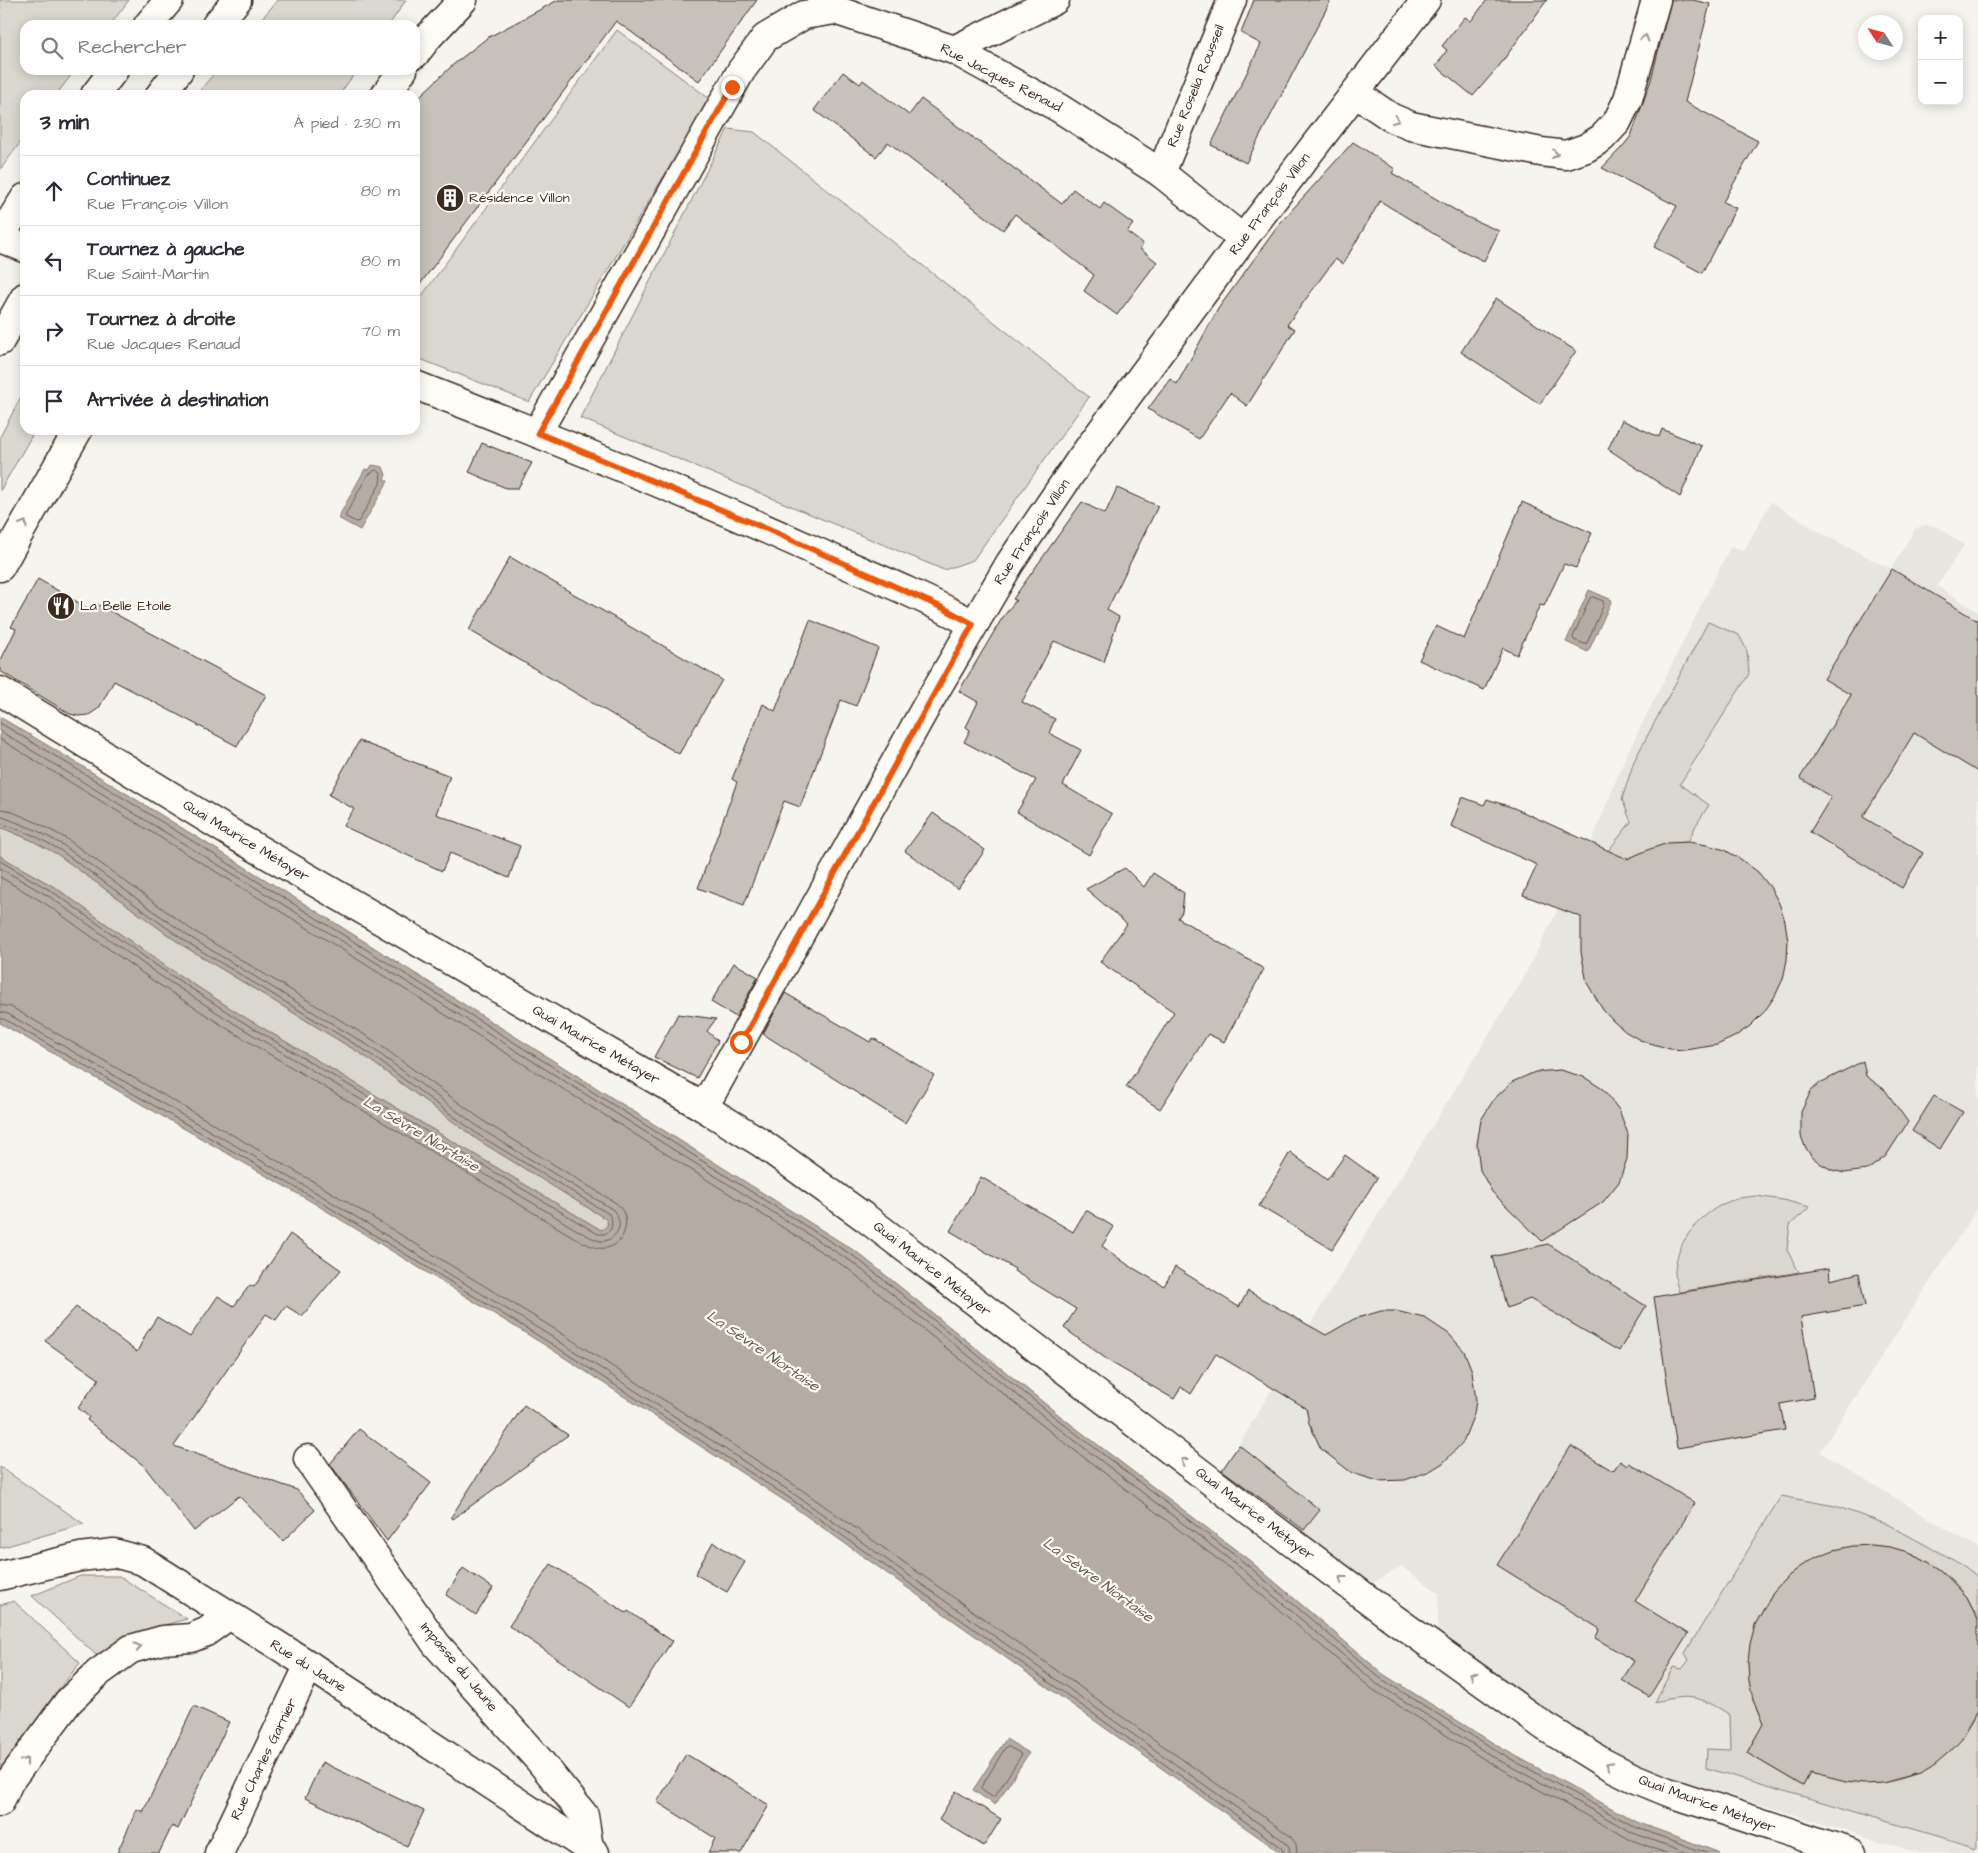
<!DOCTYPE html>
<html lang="fr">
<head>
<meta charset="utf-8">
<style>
	:root { --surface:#fff; --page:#f7f7f7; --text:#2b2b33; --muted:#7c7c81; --line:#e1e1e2 }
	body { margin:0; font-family:"Architects Daughter",sans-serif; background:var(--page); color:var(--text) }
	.controls { position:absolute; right:15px; top:15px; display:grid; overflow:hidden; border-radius:10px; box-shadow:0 2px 12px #0003 }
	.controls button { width:45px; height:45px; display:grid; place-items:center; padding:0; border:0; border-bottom:1px solid var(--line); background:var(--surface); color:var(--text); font:25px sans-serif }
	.compass { position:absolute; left:1858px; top:15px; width:45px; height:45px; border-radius:50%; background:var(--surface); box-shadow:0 2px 12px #0003; rotate:306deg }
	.stop { position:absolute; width:15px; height:15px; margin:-11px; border:4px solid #ea580c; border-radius:50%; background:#fff }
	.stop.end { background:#ea580c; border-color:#fff; box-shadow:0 1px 5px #0008 }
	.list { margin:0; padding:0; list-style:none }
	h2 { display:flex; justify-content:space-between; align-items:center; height:65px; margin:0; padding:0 20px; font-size:21px }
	h2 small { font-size:16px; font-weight:400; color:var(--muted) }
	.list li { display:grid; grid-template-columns:32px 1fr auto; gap:15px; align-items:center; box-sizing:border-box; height:70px; padding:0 20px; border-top:1px solid var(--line) }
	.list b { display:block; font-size:19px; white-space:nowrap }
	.list p { margin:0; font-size:16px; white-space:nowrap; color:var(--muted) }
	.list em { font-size:16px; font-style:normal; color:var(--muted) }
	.icon { flex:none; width:28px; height:28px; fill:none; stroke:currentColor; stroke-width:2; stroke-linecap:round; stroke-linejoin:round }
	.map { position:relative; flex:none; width:1978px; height:1853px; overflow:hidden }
	.search { position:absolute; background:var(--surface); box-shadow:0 2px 12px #0003; left:20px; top:20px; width:400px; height:55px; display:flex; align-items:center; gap:12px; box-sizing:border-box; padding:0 18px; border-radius:15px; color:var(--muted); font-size:19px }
	.panel { position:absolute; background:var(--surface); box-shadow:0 2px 12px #0003; left:20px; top:90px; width:400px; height:345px; border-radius:15px }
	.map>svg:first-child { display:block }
	.built { fill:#e7e5df }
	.green { fill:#dad6d0; stroke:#8a8077 }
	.water { fill:#b4aca4; stroke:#84786e }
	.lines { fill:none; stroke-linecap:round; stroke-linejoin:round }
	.shore { stroke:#6b5e54; stroke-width:1 }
	.building { fill:#c7c1bb; stroke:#3b2a1e }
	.minor-casing { stroke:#3b2a1e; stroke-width:31 }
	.major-casing { stroke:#3b2a1e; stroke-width:31 }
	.minor { stroke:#fdfcf7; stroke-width:28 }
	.major { stroke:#fdfcf7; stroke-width:28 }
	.oneway { stroke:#9c938a }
	.route { stroke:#ea580c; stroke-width:6 }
	.labels { text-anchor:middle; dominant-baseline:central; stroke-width:4.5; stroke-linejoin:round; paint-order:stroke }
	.street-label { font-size:14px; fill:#3b2a1e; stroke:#fdfcf7 }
	.poi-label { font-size:14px; fill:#3b2a1e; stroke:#fdfcf7; text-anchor:start }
	.water-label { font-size:15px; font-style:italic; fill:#65584d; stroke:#fdfcf7 }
</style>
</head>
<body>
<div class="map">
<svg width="1978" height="1853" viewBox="0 0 1978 1853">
	<rect width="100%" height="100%" fill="#f5f4ee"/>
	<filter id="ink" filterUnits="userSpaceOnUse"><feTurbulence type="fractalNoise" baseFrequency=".02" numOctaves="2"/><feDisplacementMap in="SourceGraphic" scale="10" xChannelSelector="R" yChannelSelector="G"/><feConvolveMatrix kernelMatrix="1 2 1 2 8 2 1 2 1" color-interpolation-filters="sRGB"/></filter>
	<g filter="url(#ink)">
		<path class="built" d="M 1771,502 L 1826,536 L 1891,569 L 1915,529 L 1925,525 L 1938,527 L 1964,545 L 1937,586 L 1978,612 L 1978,1207 L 1820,1452 L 1978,1548 L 1978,1853 L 1918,1853 L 1658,1773 L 1590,1738 L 1533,1704 L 1437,1631 L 1439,1593 L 1401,1566 L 1373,1583 L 1336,1559 L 1221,1470 L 1239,1445 L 1309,1326 L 1522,981 L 1591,843 L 1625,758 L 1731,546 L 1743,552 Z"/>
		<g class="green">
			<path d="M 0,0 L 129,0 L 110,25 L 25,25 L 25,70 L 75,70 L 56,95 L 25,95 L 25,136 L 0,170 Z"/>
			<path d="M 278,0 L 406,0 L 389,25 L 256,25 Z"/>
			<path d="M 617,30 L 710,99 L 529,402 L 415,357 L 415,305 Z"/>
			<path d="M 217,70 L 357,70 L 339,95 L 196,95 Z"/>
			<path d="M 728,129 L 754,132 L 1089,397 L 973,560 L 944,570 L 580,418 Z"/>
			<path d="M 25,389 L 25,430 L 35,430 L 0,491 L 0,437 Z"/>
			<path d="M 1708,622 L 1739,635 L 1747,651 L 1749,674 L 1680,784 L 1709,805 L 1696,825 L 1688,842 C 1660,844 1639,852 1616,868 L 1608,851 L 1631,822 L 1622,799 L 1634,761 Z"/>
			<path d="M 0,827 L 31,840 L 57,854 L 182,945 L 363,1055 L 478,1140 L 606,1219 C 609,1224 607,1229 601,1230 L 241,1015 L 165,966 L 56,888 L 0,856 Z"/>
			<path d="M 1756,1196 L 1783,1200 L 1810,1207 L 1790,1225 L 1787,1250 L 1799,1272 L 1679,1292 C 1677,1286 1675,1279 1675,1273 C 1675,1241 1703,1210 1733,1200 C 1740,1197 1749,1197 1756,1196 Z"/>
			<path d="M 0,1467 L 84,1524 L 0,1548 Z"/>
			<path d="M 1781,1496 L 1835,1506 L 1889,1525 L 1964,1566 L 1978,1577 L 1978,1619 L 1967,1597 L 1955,1583 L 1941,1570 L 1925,1560 L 1908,1552 L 1800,1567 L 1786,1578 L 1773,1592 L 1755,1625 L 1753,1699 L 1760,1717 L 1770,1733 L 1762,1744 L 1754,1739 L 1747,1753 L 1803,1786 L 1811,1770 C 1877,1800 1947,1778 1978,1710 L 1978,1848 L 1706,1768 L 1707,1749 L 1731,1750 L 1730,1715 C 1699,1695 1690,1694 1655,1702 L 1673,1667 L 1682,1669 L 1689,1660 L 1685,1653 Z"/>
			<path d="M 80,1576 L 119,1576 L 187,1619 L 137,1632 L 96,1655 L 32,1596 Z"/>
			<path d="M 14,1601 L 80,1663 L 54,1695 L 0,1775 L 0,1605 Z"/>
		</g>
		<g class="water">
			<path d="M 372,465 L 383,467 L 386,475 L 384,479 L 388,481 L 360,530 L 338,518 L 365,469 L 369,470 Z"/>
			<path d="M 1589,590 L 1612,600 L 1588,652 L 1566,642 Z"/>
			<path d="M 0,717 L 77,763 L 324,916 L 858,1253 L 1064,1419 L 1249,1560 L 1383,1674 L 1501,1748 L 1637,1822 L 1720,1853 L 1281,1853 L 788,1503 L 548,1347 L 312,1202 L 0,1023 L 0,856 L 56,888 L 165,966 L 241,1015 L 601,1230 L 604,1229 L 608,1224 L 606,1219 L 478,1140 L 363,1055 L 182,945 L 57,854 L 31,840 L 0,827 Z"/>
			<path d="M 1006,1739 L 1029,1753 L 995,1805 L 973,1790 Z"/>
		</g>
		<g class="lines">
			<g class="shore">
				<path d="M 376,470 L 381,473 L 380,484 L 359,521 L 356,522 L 346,517 L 346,514 L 367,476 Z"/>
				<path d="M 1593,597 L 1603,601 L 1604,604 L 1587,643 L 1584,644 L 1574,640 L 1573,637 L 1590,598 Z"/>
				<path d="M 0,723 L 75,768 L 321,921 L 855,1257 L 1061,1422 L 1246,1564 L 1380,1678 L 1498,1752 L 1635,1827 L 1706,1853"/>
				<path d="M 0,731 L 318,926 L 852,1262 L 1057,1427 L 1242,1569 L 1377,1684 L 1495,1758 L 1590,1809 L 1633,1833 L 1688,1853"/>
				<path d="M 0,739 L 314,932 L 847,1268 L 1052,1433 L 1237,1574 L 1372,1689 L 1492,1764 L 1629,1839 L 1666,1853"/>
				<path d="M 0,809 L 8,810 L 38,823 L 67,839 L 192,930 L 373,1040 L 488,1124 L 616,1203 C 635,1218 624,1252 598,1248 C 586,1246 559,1228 547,1221 L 231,1031 L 155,982 L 46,904 L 0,877"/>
				<path d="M 0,816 L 36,830 L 63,845 L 188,936 L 369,1046 L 484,1131 L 612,1209 C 617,1214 620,1220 619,1227 C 617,1235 609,1242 601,1241 C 591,1240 561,1220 551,1214 L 235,1024 L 159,975 L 50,897 L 0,868"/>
				<path d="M 0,823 L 33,835 L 60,850 L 185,941 L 366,1051 L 480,1136 L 609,1214 L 612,1221 L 611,1229 L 605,1234 L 598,1234 L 238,1019 L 163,970 L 53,892 L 0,861"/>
				<path d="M 0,1005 L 11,1007 L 321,1186 L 558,1331 L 799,1488 L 1289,1835 L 1296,1844 L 1297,1853"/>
				<path d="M 0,1012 L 8,1014 L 317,1193 L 554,1338 L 794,1494 L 1285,1842 L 1289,1847 L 1290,1853"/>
				<path d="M 0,1019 L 4,1019 L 314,1198 L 550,1343 L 791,1499 L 1281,1847 L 1284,1853"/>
				<path d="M 1006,1747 L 1009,1747 L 1020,1753 L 1021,1756 L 995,1796 L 992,1797 L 982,1790 L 981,1788 Z"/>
			</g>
		</g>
		<g class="building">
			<path d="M 558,0 L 757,0 L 699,81 L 616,21 L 415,291 L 415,104 L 421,95 L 454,64 L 487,38 Z"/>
			<path d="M 1254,0 L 1331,0 L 1246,163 L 1211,145 L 1261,44 L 1241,33 Z"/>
			<path d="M 1487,0 L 1547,0 L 1499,66 L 1473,96 L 1436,66 L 1447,50 L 1442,46 L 1465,17 L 1471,21 Z"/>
			<path d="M 1671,0 L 1693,0 L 1710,4 L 1685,102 L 1758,141 L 1723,202 L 1736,208 L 1702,273 L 1654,247 L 1677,206 L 1602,168 L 1623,146 L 1631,136 L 1651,80 Z"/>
			<path d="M 843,72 L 860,84 L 863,80 L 909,115 L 921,99 L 1062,204 L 1073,189 L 1100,209 L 1104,203 L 1133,224 L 1127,232 L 1143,244 L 1140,249 L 1157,262 L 1117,315 L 1084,291 L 1094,275 L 1015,214 L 1003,230 L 888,142 L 876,157 L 814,110 Z"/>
			<path d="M 1353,142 L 1395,169 L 1392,173 L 1467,217 L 1499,231 L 1484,261 L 1457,248 L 1380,201 L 1343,264 L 1335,259 L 1287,325 L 1295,329 L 1247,406 L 1230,393 L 1199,439 L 1148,409 L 1170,379 L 1177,384 L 1218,309 L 1281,222 Z"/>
			<path d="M 1496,298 L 1576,351 L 1540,404 L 1461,352 Z"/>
			<path d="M 1622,420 L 1659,437 L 1662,429 L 1702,446 L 1680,497 L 1608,449 Z"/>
			<path d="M 482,443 L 532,463 L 518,488 L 506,488 L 469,472 Z"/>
			<path d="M 1117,488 L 1158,506 L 1107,610 L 1119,617 L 1104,662 L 1054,641 L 1022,702 L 1055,719 L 1049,733 L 1081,750 L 1063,785 L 1112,814 L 1089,855 L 1017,812 L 1036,780 L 964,742 L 970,730 L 966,727 L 978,702 L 959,691 L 1001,620 L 1016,600 L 1013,599 L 1082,502 L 1105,514 Z"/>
			<path d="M 1522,502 L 1592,533 L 1576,568 L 1564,564 L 1544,606 L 1540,605 L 1517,655 L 1503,648 L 1484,690 L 1419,660 L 1436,626 L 1464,639 Z"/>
			<path d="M 510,557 L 722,680 L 679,754 L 469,630 Z"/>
			<path d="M 1892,569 L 1978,621 L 1978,772 L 1914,733 L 1863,817 L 1923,853 L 1902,888 L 1810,832 L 1831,797 L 1800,778 L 1851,695 L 1824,679 Z"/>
			<path d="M 38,579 L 91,610 L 95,603 L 266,695 L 237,746 L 114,681 L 99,708 L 89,715 L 78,716 L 70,714 L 0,671 L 0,662 L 16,629 L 11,627 Z"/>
			<path d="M 810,620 L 878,648 L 856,706 L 841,700 L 800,807 L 784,801 L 744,905 L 698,888 L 737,782 L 732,779 L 763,704 L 775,711 Z"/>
			<path d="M 359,741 L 450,776 L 436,814 L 520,846 L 509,878 L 450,853 L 442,871 L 343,826 L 354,809 L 329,795 Z"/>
			<path d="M 1462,797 L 1484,805 L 1487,799 L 1514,808 L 1627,859 L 1650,849 L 1668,843 L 1688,842 L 1707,845 L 1725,850 L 1742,860 L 1758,872 L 1770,887 L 1779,903 L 1785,921 L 1788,941 L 1787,960 L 1783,979 L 1775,996 L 1764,1012 L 1750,1026 L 1734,1037 L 1717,1045 L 1685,1050 L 1670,1049 L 1640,1040 L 1626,1032 L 1614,1022 L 1603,1010 L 1587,983 L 1581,952 L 1581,917 L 1523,895 L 1537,865 L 1451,826 Z"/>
			<path d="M 933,813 L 985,850 L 958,889 L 905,851 Z"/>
			<path d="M 1125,868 L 1144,887 L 1153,873 L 1184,893 L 1182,912 L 1178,918 L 1264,969 L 1224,1042 L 1208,1034 L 1160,1109 L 1126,1087 L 1174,1012 L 1100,962 L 1127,924 L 1086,889 Z"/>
			<path d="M 734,963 L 758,977 L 736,1017 L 711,1002 Z"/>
			<path d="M 785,993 L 870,1042 L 873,1038 L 934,1075 L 905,1123 L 763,1034 Z"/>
			<path d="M 678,1014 L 716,1019 L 707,1031 L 718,1041 L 697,1078 L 654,1057 Z"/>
			<path d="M 1863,1061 L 1866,1076 L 1885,1090 L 1908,1122 L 1886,1156 L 1877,1163 L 1867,1170 L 1844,1173 L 1832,1170 L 1821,1164 L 1812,1157 L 1805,1147 L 1801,1136 L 1801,1112 L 1811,1091 L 1820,1083 Z"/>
			<path d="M 1560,1070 L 1584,1077 L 1604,1090 L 1619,1110 L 1628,1134 L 1627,1159 L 1619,1182 L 1603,1202 L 1542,1241 L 1492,1192 L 1480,1170 L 1477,1144 L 1481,1120 L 1494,1099 L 1512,1082 L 1535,1072 Z"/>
			<path d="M 1934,1096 L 1963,1112 L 1940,1149 L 1912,1131 Z"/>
			<path d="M 1290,1152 L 1327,1180 L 1345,1155 L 1377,1178 L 1332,1249 L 1259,1206 Z"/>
			<path d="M 981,1177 L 1073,1232 L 1086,1210 L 1114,1227 L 1102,1246 L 1128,1265 L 1164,1286 L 1175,1267 L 1239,1307 L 1248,1291 L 1326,1335 L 1354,1319 L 1381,1311 L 1396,1311 L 1425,1318 L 1449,1334 L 1464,1351 L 1472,1371 L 1476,1400 L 1474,1414 L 1463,1442 L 1443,1463 L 1430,1471 L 1405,1480 L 1378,1481 L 1352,1473 L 1321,1449 L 1309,1423 L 1306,1408 L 1216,1354 L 1191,1394 L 1181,1387 L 1174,1399 L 1112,1363 L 1064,1328 L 1076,1309 L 1014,1271 L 1015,1269 L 950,1231 Z"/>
			<path d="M 290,1234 L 341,1270 L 302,1316 L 286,1306 L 276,1320 L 266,1314 L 174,1446 L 297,1490 L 315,1510 L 283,1541 L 239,1496 L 194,1531 L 144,1466 L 87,1420 L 89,1417 L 78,1408 L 99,1379 L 45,1341 L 76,1307 L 137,1352 L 146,1334 L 157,1317 L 190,1337 L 218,1296 L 234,1306 L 250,1285 L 254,1287 Z"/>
			<path d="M 1548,1244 L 1646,1306 L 1619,1351 L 1530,1299 L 1507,1308 L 1492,1257 Z"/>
			<path d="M 1829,1268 L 1830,1280 L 1859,1273 L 1865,1306 L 1801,1317 L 1814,1398 L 1780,1404 L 1785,1430 L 1677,1448 L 1654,1297 Z"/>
			<path d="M 524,1405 L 568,1435 L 453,1519 L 451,1517 Z"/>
			<path d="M 359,1429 L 431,1483 L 387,1541 L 330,1464 Z"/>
			<path d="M 1239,1445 L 1320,1510 L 1304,1530 L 1222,1470 Z"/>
			<path d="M 1571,1446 L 1613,1471 L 1620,1461 L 1627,1466 L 1629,1463 L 1695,1503 L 1635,1601 L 1688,1634 L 1649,1697 L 1622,1680 L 1634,1661 L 1595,1638 L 1600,1629 L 1497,1565 Z"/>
			<path d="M 713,1542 L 745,1562 L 727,1592 L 695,1574 Z"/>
			<path d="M 1871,1545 L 1890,1547 L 1908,1552 L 1925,1560 L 1941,1570 L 1967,1597 L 1978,1619 L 1978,1710 L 1962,1738 L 1949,1752 L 1935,1764 L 1919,1773 L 1883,1783 L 1864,1784 L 1846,1782 L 1810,1773 L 1803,1786 L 1747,1753 L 1763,1724 L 1753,1699 L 1749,1681 L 1748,1662 L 1750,1644 L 1755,1625 L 1773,1592 L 1786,1578 L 1800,1567 L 1816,1557 L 1834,1550 L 1853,1546 Z"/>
			<path d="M 551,1564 L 626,1613 L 628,1611 L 672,1641 L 629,1707 L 509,1626 Z"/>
			<path d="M 463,1568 L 493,1588 L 476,1615 L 446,1595 Z"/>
			<path d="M 194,1706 L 229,1722 L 178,1829 L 172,1826 L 159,1853 L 117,1853 L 137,1809 L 143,1812 Z"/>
			<path d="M 686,1754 L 769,1805 L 741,1853 L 708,1853 L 715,1838 L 657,1802 Z"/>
			<path d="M 322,1762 L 424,1811 L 407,1846 L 305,1798 Z"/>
			<path d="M 956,1791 L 1001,1819 L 984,1846 L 939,1819 Z"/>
		</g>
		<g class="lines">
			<defs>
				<g id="minor">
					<path d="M 954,50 L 1055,0"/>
					<path d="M 415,54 L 429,36 L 463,0"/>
					<path d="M 1355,93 L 1392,118 L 1411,126 L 1541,152 L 1566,155 L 1586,148 L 1602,138 L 1617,122 L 1628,99 L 1656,0"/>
					<path d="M 385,95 L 403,70"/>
					<path d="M 1161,173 L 1232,0"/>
					<path d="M 0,238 L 25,248"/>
					<path d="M 415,385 C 549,437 683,491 815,551 C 868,574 922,596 973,624"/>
					<path d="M 537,433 L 741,71 L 765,38 L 804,15 L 835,10 L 954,50 L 1059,108 L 1161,173 L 1243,239"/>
					<path d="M 0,567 L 78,430"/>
					<path d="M 0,691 L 239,838 L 703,1107 L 760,1142 L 867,1219 L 1262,1520 L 1393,1618 L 1544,1726 L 1602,1762 L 1634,1778 L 1668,1792 L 1852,1853"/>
					<path d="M 703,1107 L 713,1091 L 927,705 L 1010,563 L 1080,460 L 1243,239 L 1426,0"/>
					<path d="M 308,1459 L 436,1644 L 539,1760 L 584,1815 L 589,1848"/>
					<path d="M 0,1576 L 80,1557 L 114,1553 L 143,1561 L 309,1665 L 595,1853"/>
					<path d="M 0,1802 L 9,1782 L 68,1702 L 98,1673 L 131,1649 L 163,1640 L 191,1638 L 206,1632 L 228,1616"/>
					<path d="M 219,1853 L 309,1665"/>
				</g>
				<g id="major">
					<path d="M 148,25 L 169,0"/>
					<path d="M 216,25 L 237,0"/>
					<path d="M 95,95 L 114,70"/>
					<path d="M 160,95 L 179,70"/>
					<path d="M 0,237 L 25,198"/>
					<path d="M 0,341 L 25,297"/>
				</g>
			</defs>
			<use href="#minor" class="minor-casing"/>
			<use href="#major" class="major-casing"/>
			<use href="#minor" class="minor"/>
			<use href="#major" class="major"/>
		</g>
		<defs><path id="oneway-chevron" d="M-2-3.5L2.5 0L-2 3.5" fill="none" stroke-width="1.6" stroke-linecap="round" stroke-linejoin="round" transform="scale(1.25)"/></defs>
		<g class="oneway">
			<use href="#oneway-chevron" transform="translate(1645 38) rotate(-74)"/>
			<use href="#oneway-chevron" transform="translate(1396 120) rotate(25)"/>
			<use href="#oneway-chevron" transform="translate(1555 154) rotate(6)"/>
			<use href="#oneway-chevron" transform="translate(24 524) rotate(-60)"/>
			<use href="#oneway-chevron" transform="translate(1184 1461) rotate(-143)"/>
			<use href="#oneway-chevron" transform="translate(1342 1579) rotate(-143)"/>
			<use href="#oneway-chevron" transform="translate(138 1647) rotate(-17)"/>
			<use href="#oneway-chevron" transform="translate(1473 1675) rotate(-144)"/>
			<use href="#oneway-chevron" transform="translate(25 1761) rotate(-54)"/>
			<use href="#oneway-chevron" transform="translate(1609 1765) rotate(-152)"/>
		</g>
	</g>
	<g class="lines" filter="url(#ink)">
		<path class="route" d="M 732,87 L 538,433 L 774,532 L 943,608 L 973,624 L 741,1042"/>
	</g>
	<defs>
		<symbol id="building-disc" viewBox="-11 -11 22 22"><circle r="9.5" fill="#3b2a1e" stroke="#fdfcf7"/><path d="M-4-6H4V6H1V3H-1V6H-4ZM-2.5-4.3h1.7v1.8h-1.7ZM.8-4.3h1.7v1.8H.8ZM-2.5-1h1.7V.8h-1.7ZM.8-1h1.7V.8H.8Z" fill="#fff"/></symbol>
		<symbol id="restaurant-disc" viewBox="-11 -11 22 22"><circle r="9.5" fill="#3b2a1e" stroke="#fdfcf7"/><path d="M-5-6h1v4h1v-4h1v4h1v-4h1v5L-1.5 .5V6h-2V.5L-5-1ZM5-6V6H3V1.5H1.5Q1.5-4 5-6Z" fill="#fff"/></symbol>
	</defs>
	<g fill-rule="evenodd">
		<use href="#building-disc" x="434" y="182" width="32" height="32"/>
		<use href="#restaurant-disc" x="45" y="590" width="32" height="32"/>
	</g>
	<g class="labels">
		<g class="street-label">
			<text transform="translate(1001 78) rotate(27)">Rue Jacques Renaud</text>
			<text transform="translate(1196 86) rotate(-68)">Rue Roselia Rousseil</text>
			<text transform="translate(1270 204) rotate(-53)">Rue François Villon</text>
			<text transform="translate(1032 532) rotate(-56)">Rue François Villon</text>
			<text transform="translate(246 841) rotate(31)">Quai Maurice Métayer</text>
			<text transform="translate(596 1045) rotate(30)">Quai Maurice Métayer</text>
			<text transform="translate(932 1269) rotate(38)">Quai Maurice Métayer</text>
			<text transform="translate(1255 1514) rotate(37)">Quai Maurice Métayer</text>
			<text transform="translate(308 1666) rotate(32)">Rue du Jaune</text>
			<text transform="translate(459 1667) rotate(50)">Impasse du Jaune</text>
			<text transform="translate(264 1759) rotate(-64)">Rue Charles Garnier</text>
			<text transform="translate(1707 1804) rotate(20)">Quai Maurice Métayer</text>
		</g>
		<g class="poi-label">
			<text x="469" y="198">Résidence Villon</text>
			<text x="80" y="606">La Belle Etoile</text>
		</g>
		<g class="water-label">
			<text transform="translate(421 1134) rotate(31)">La Sèvre Niortaise</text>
			<text transform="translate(763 1351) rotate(34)">La Sèvre Niortaise</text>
			<text transform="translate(1098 1580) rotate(36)">La Sèvre Niortaise</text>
		</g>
	</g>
</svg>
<div class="controls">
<button>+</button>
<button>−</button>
</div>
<svg class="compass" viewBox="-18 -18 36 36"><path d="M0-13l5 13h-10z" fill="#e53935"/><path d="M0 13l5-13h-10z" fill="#7c7c81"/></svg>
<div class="stop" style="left:741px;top:1042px"></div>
<div class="stop end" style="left:732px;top:87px"></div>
<div class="search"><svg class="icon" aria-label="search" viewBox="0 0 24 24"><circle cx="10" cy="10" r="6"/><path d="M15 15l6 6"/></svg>Rechercher</div>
<section class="panel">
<h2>3 min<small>À pied · 230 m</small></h2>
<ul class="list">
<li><svg class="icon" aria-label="ahead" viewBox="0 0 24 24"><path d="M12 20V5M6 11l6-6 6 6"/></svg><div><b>Continuez</b><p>Rue François Villon</p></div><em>80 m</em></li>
<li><svg class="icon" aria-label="left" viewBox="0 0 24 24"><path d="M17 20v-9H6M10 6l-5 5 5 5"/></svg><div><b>Tournez à gauche</b><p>Rue Saint-Martin</p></div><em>80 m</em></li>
<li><svg class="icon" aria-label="right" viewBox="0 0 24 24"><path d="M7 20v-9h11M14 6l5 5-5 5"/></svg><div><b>Tournez à droite</b><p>Rue Jacques Renaud</p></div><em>70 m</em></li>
<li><svg class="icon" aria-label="arrive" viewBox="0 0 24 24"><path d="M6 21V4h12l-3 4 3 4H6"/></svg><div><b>Arrivée à destination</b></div></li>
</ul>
</section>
</div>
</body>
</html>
